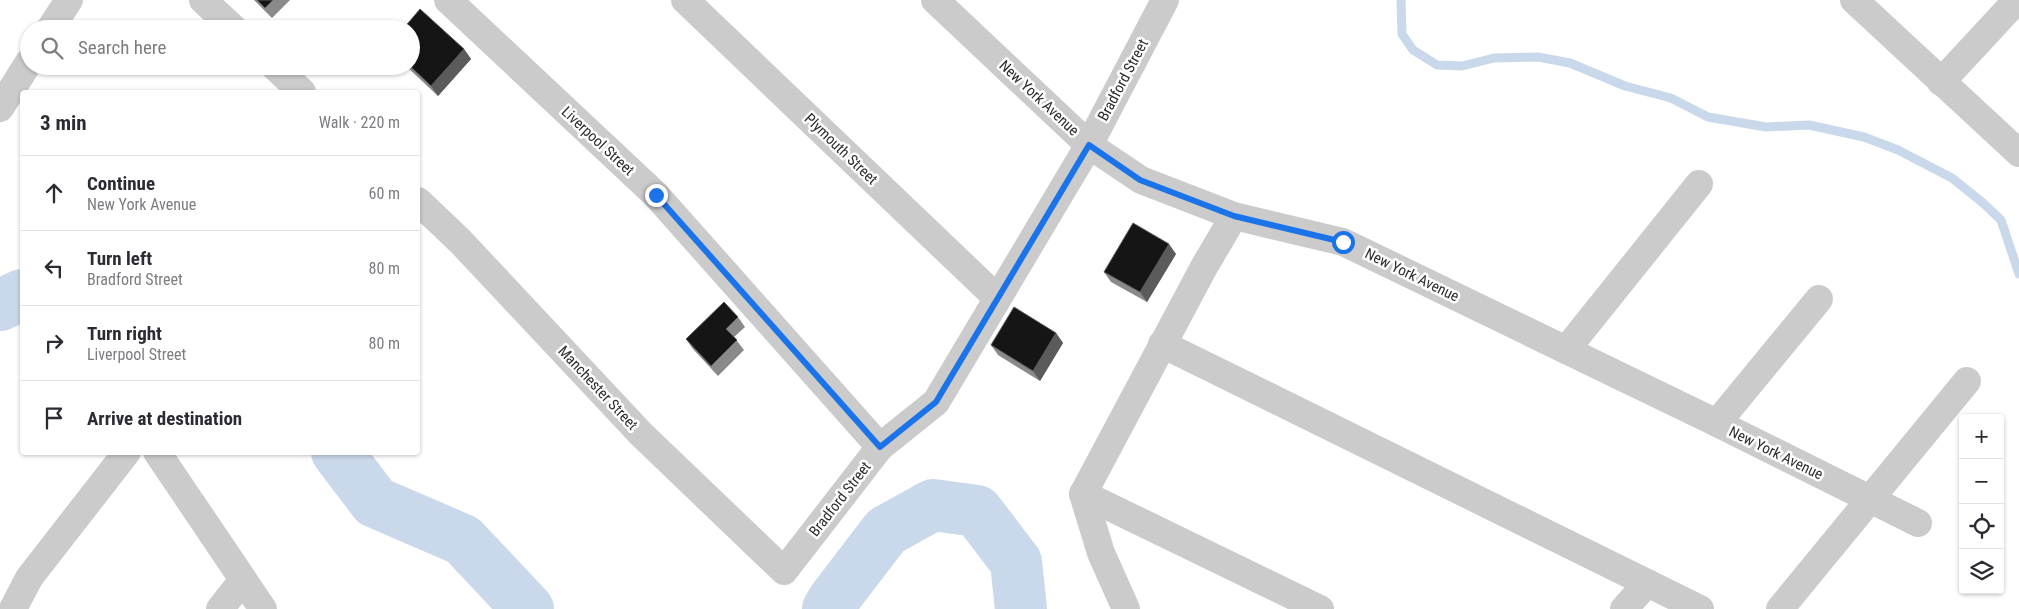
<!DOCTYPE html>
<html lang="en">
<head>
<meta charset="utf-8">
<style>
	:root { --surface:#fff; --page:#f2f2f3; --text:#2b2b33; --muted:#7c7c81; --line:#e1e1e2 }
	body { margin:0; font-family:"Roboto Condensed",sans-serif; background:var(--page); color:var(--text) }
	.controls { position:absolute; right:15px; bottom:15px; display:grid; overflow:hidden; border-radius:5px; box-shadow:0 1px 4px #0004 }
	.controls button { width:45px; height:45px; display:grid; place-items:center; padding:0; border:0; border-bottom:1px solid var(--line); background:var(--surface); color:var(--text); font:25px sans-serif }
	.stop { position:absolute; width:15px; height:15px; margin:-11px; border:4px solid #1a73e8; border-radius:50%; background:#fff }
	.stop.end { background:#1a73e8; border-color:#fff; box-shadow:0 1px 5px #0008 }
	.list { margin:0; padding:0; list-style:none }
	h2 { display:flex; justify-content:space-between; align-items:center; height:65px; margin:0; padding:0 20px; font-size:21px }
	h2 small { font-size:16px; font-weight:400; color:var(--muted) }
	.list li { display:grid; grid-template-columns:32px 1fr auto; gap:15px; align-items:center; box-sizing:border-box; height:75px; padding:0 20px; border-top:1px solid var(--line) }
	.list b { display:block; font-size:19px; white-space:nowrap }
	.list p { margin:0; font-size:16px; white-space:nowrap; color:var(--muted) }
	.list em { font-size:16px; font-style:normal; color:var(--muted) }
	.icon { flex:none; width:28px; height:28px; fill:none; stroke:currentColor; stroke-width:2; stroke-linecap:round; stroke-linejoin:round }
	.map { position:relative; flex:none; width:2019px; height:609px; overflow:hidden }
	.search { position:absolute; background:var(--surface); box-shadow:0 1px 4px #0004; left:20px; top:20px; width:400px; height:55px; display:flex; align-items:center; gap:12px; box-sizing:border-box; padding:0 18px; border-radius:28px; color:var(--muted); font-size:19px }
	.panel { position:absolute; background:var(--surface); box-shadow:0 1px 4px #0004; left:20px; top:90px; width:400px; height:365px; border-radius:5px }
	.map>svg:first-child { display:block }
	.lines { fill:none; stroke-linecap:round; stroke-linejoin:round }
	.stream { stroke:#c9d8ea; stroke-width:9 }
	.river { stroke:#c9d8ea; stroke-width:52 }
	.minor { stroke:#cbcbcb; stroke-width:28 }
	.wall { fill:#8a8a8a }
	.shaded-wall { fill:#5b5b5b }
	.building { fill:#151515; stroke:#5b5b5b }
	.route { stroke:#1a73e8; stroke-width:6 }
	.labels { text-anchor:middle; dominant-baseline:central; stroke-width:5; stroke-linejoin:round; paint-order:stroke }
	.street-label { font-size:15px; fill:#2e2e2e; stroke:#fff }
</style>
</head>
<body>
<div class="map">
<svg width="2019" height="609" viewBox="0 0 2019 609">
	<rect width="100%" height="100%" fill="#fff"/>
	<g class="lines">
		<path class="stream" d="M 1401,0 L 1402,34 L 1413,50 L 1437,65 L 1462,66 L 1494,58 L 1538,57 L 1570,63 L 1625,86 L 1671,98 L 1708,117 L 1766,127 L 1809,125 L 1864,137 L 1898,150 L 1952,178 L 1983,203 L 2001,220 L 2019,274"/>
		<g class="river">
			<path d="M 0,305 L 22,295"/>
			<path d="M 337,452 L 375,502 L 463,540 L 528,609"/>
			<path d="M 828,609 L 834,599 L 886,531 L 933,505 L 977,511 L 1016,562 L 1021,609"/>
		</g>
		<g class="minor">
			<path d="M 203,0 L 234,29"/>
			<path d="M 448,0 L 656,195 L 880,447"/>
			<path d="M 685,0 L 997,298"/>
			<path d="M 935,0 L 1089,145 L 1141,180 L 1234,216 L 1343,242 L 1717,423 L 1918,523"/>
			<path d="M 1854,0 L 2019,153"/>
			<path d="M 50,29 L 69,0"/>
			<path d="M 274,66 L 302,92"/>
			<path d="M 1941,82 L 2017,0"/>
			<path d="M 0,108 L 29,62"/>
			<path d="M 418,201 L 461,242 L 641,434 L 784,571 L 880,447 L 936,402 L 1089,145 L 1165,0"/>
			<path d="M 1162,344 L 1700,609"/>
			<path d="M 1566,350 L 1699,184"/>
			<path d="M 1717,423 L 1819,299"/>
			<path d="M 157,452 L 263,609"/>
			<path d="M 1083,494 L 1320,609"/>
			<path d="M 13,609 L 29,578 L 127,452"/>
			<path d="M 220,609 L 243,580"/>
			<path d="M 1126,609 L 1101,553 L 1083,494 L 1204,267 L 1234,216"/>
			<path d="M 1624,609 L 1647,583"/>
			<path d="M 1780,609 L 1967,381"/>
		</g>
	</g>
	<g class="wall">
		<path d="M 254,0 L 290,0 L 272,18 Z"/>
		<path d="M 464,49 L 471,59 L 438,96 L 406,66 L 411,66 Z"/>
		<path d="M 1176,254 L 1147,302 L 1111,282 L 1104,272 Z"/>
		<path d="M 738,317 L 745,327 L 734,337 L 744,350 L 718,376 L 693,349 L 686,339 Z"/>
		<path d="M 1056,333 L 1063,343 L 1040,381 L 998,355 L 991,345 Z"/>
	</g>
	<g class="shaded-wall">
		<path d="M 464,49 L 471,59 L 438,96 L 431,86 Z"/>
		<path d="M 1169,244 L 1176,254 L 1147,302 L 1140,292 Z"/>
		<path d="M 1056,333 L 1063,343 L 1040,381 L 1033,371 Z"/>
	</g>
	<g class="building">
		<path d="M 257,0 L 273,0 L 265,8 Z"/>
		<path d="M 420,9 L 464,49 L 431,86 L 410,66 L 411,66 L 411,29 L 403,29 Z"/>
		<path d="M 1133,223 L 1169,244 L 1140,292 L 1104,272 Z"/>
		<path d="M 724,302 L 738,317 L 726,329 L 737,340 L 711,366 L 686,339 Z"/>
		<path d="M 1014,307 L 1056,333 L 1033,371 L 991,345 Z"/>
	</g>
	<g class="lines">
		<path class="route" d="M 656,195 L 880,447 L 936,402 L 1089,145 L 1140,180 L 1234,216 L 1343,242"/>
	</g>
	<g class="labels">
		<g class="street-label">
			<text transform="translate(1123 80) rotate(-62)">Bradford Street</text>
			<text transform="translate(1039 98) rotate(43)">New York Avenue</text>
			<text transform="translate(598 141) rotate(43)">Liverpool Street</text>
			<text transform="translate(841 149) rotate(44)">Plymouth Street</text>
			<text transform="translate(1412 275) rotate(26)">New York Avenue</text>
			<text transform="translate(598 388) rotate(47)">Manchester Street</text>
			<text transform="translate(1776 453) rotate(26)">New York Avenue</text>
			<text transform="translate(840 499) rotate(-52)">Bradford Street</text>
		</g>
	</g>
</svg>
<div class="controls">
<button>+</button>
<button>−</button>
<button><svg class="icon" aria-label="locate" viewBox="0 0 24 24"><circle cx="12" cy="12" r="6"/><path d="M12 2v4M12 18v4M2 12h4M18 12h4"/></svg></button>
<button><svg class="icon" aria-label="layers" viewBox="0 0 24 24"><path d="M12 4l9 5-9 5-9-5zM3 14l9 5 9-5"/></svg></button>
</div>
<div class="stop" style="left:1343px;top:242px"></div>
<div class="stop end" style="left:656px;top:195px"></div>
<div class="search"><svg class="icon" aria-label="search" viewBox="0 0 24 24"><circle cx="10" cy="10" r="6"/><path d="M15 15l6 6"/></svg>Search here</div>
<section class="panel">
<h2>3 min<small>Walk · 220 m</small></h2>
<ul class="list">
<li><svg class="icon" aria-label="ahead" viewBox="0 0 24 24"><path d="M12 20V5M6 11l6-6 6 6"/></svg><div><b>Continue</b><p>New York Avenue</p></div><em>60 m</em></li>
<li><svg class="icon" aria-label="left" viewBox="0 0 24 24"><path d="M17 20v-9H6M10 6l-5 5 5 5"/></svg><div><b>Turn left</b><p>Bradford Street</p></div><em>80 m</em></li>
<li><svg class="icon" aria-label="right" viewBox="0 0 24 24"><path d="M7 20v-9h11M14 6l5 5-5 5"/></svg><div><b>Turn right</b><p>Liverpool Street</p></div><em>80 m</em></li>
<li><svg class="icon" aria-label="arrive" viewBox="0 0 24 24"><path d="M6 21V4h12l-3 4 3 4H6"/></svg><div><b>Arrive at destination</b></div></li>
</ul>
</section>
</div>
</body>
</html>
